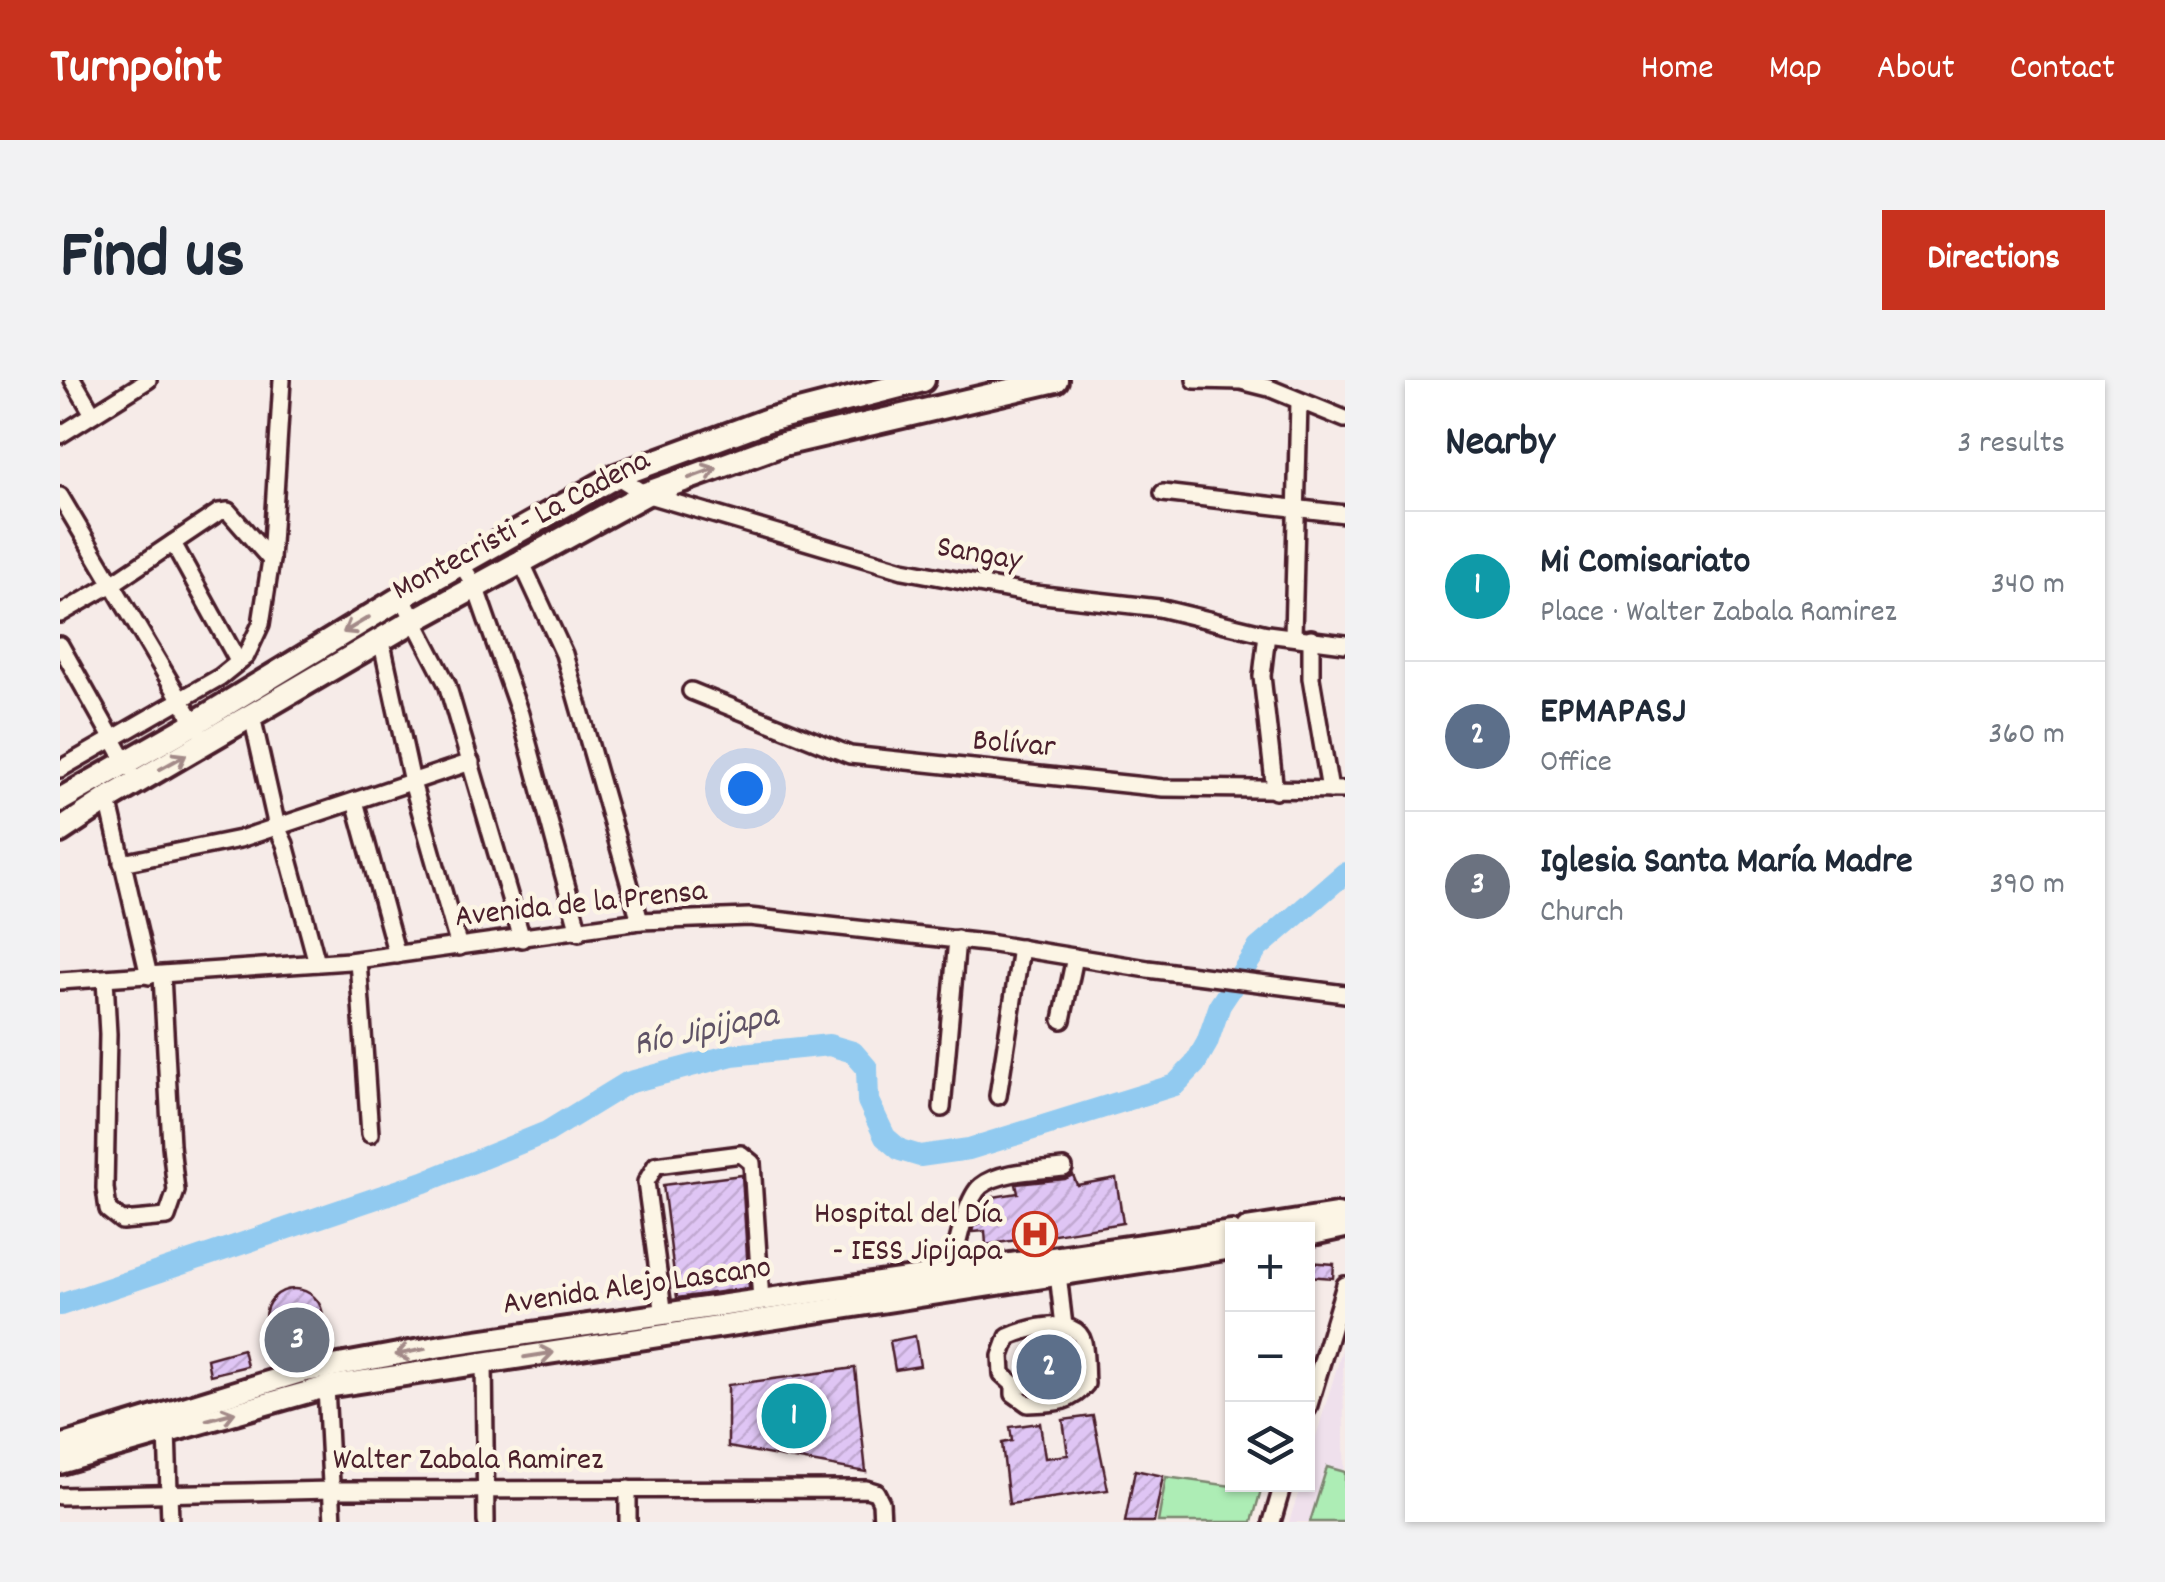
<!DOCTYPE html>
<html lang="en">
<head>
<meta charset="utf-8">
<style>
	:root { --surface:#fff; --page:#f2f2f3; --text:#1f2937; --muted:#747a83; --line:#e0e1e3; --accent:#c8321e }
	body { margin:0; font-family:Dekko,sans-serif; background:var(--page); color:var(--text) }
	.controls { position:absolute; right:30px; bottom:30px; display:grid; overflow:hidden; border-radius:0px; box-shadow:0 2px 8px #0004 }
	.controls button { width:90px; height:90px; display:grid; place-items:center; padding:0; border:0; border-bottom:2px solid var(--line); background:var(--surface); color:var(--text); font:50px sans-serif }
	.you { position:absolute; left:685px; top:408px; width:35px; height:35px; margin:-25px; border:8px solid #fff; border-radius:50%; background:#1a73e8; box-shadow:0 0 0 15px #1a73e833 }
	.badge { display:grid; place-items:center; width:65px; height:65px; border-radius:50%; background:var(--accent); color:#fff; font-size:32px; font-weight:700 }
	.pin { position:absolute; translate:-50% -50%; border:5px solid #fff; box-shadow:0 2px 10px #0006 }
	.list { margin:0; padding:0; list-style:none }
	h2 { display:flex; justify-content:space-between; align-items:center; height:130px; margin:0; padding:0 40px; font-size:42px }
	h2 small { font-size:32px; font-weight:400; color:var(--muted) }
	.list li { display:grid; grid-template-columns:65px 1fr auto; gap:30px; align-items:center; box-sizing:border-box; height:150px; padding:0 40px; border-top:2px solid var(--line) }
	.list b { display:block; font-size:38px; white-space:nowrap }
	.list p { margin:0; font-size:32px; white-space:nowrap; color:var(--muted) }
	.list em { font-size:32px; font-style:normal; color:var(--muted) }
	.icon { flex:none; width:55px; height:55px; fill:none; stroke:currentColor; stroke-width:2; stroke-linecap:round; stroke-linejoin:round }
	.map { position:relative; flex:none; width:1285px; height:1142px; overflow:hidden; border-radius:0px }
	header { display:flex; align-items:center; gap:60px; box-sizing:border-box; height:140px; padding:0 50px; background:var(--accent); color:#fff }
	header strong { font-size:48px }
	nav { display:flex; gap:55px; margin-inline-start:auto; font-size:35px }
	.intro { display:flex; align-items:center; justify-content:space-between; box-sizing:border-box; height:240px; padding:0 60px }
	h1 { margin:0; font-size:70px }
	.button { padding:25px 45px; border-radius:0px; background:var(--accent); color:#fff; font-size:35px; font-weight:700 }
	main { display:flex; gap:60px; padding:0 60px }
	aside { flex:1; background:var(--surface); border-radius:0px; box-shadow:0 2px 8px #0004 }
	.map>svg:first-child { display:block }
	.built { fill:#efe0ec }
	.green { fill:#adedb5; stroke:#7c8670; stroke-width:2.5 }
	.lines { fill:none; stroke-linecap:round; stroke-linejoin:round }
	.river { stroke:#91caf0; stroke-width:22 }
	.building { fill:url(#building-hatch); stroke:#4a1f2b; stroke-width:2.5 }
	.minor-casing { stroke:#4a1f2b; stroke-width:22 }
	.major-casing { stroke:#4a1f2b; stroke-width:28 }
	.highway-casing { stroke:#4a1f2b; stroke-width:30 }
	.minor { stroke:#fcf5e5; stroke-width:15 }
	.major { stroke:#fcf5e5; stroke-width:20 }
	.highway { stroke:#fcf5e5; stroke-width:22 }
	.oneway { stroke:#a38a88 }
	.labels { text-anchor:middle; dominant-baseline:central; stroke-width:9; stroke-linejoin:round; paint-order:stroke }
	.street-label { font-size:32px; fill:#4a1f2b; stroke:#fcf5e5 }
	.poi-label { font-size:32px; fill:#4a1f2b; stroke:#fcf5e5; text-anchor:end }
	.water-label { font-size:35px; font-style:italic; fill:#5f5266; stroke:#fcf5e5 }
</style>
</head>
<body>
<header>
<strong>Turnpoint</strong>
<nav><a>Home</a><a>Map</a><a>About</a><a>Contact</a></nav>
</header>
<div class="intro"><h1>Find us</h1><a class="button">Directions</a></div>
<main>
<div class="map">
<svg width="1285" height="1142" viewBox="0 0 1285 1142">
	<defs>
		<pattern id="building-hatch" width="6" height="6" patternUnits="userSpaceOnUse" patternTransform="scale(2.5)"><rect width="6" height="6" fill="#dfc5f4"/><path d="M-1 1l2-2M0 6l6-6M5 7l2-2" fill="none" stroke="#c1a9d1"/></pattern>
	</defs>
	<rect width="100%" height="100%" fill="#f6ebe8"/>
	<filter id="ink" filterUnits="userSpaceOnUse"><feTurbulence type="fractalNoise" baseFrequency=".01" numOctaves="2"/><feDisplacementMap in="SourceGraphic" scale="20" xChannelSelector="R" yChannelSelector="G"/><feConvolveMatrix kernelMatrix="1 2 1 2 8 2 1 2 1" color-interpolation-filters="sRGB"/></filter>
	<g filter="url(#ink)">
		<path class="built" d="M 1283,967 L 1285,1142 L 1229,1142 L 1241,1105 L 1248,1104 L 1248,1083 Z"/>
		<g class="green">
			<path d="M 1267,1087 L 1285,1092 L 1285,1142 L 1250,1142 Z"/>
			<path d="M 1106,1097 L 1201,1110 L 1192,1142 L 1098,1142 Z"/>
		</g>
		<g class="lines">
			<path class="river" d="M 0,925 L 364,802 L 487,752 L 567,703 L 672,675 L 769,665 L 793,672 L 807,688 L 808,721 L 825,757 L 840,770 L 860,776 L 909,769 L 1115,705 L 1135,684 L 1147,663 L 1160,625 L 1198,568 L 1285,493"/>
		</g>
		<g class="building">
			<path d="M 682,795 L 689,908 L 617,918 L 603,805 Z"/>
			<path d="M 1013,795 L 1017,805 L 1056,798 L 1063,843 L 926,865 L 925,851 L 912,852 L 914,845 L 923,842 L 923,833 L 935,831 L 933,817 L 958,813 L 956,804 L 1005,799 Z"/>
			<path d="M 1248,882 L 1274,884 L 1273,898 L 1248,896 Z"/>
			<circle cx="234" cy="938" r="29"/>
			<path d="M 855,956 L 860,986 L 835,990 L 830,961 Z"/>
			<path d="M 183,969 L 187,986 L 150,995 L 147,979 Z"/>
			<path d="M 795,988 L 806,1092 L 668,1067 L 668,1005 Z"/>
			<path d="M 1033,1036 L 1048,1110 L 949,1124 L 942,1063 L 952,1061 L 950,1047 L 980,1043 L 985,1078 L 1008,1075 L 1003,1040 Z"/>
			<path d="M 1075,1090 L 1103,1096 L 1094,1142 L 1065,1142 Z"/>
		</g>
		<g class="lines">
			<defs>
				<g id="minor">
					<path d="M 13,0 L 33,34"/>
					<path d="M 1135,0 L 1181,1 L 1209,8 L 1285,39"/>
					<path d="M 0,55 L 88,0"/>
					<path d="M 556,96 L 585,114 L 843,190 L 966,213 L 1099,228 L 1207,254 L 1285,264"/>
					<path d="M 1103,113 L 1285,134"/>
					<path d="M 0,116 L 138,349"/>
					<path d="M 113,163 L 178,281"/>
					<path d="M 461,181 L 504,274 L 580,541"/>
					<path d="M 401,184 L 415,206 L 460,334 L 519,552"/>
					<path d="M 342,217 L 387,304 L 462,559"/>
					<path d="M 0,234 L 52,204 L 159,132 L 168,131 L 211,180"/>
					<path d="M 1207,254 L 1202,296 L 1215,411"/>
					<path d="M 1233,256 L 1239,22"/>
					<path d="M 1251,258 L 1251,298 L 1270,410"/>
					<path d="M 321,259 L 352,402 L 399,567"/>
					<path d="M 0,265 L 69,388"/>
					<path d="M 631,311 L 790,375 L 1103,408 L 1285,410"/>
					<path d="M 192,336 L 217,447 L 225,464 L 257,583"/>
					<path d="M 0,389 L 160,297 L 186,276 L 201,244 L 211,180 L 222,0"/>
					<path d="M 47,415 L 89,596"/>
					<path d="M 295,421 L 337,575"/>
					<path d="M 62,483 L 180,459 L 411,382"/>
					<path d="M 298,580 L 310,754"/>
					<path d="M 45,599 L 48,654 L 45,808 L 48,830 L 62,841 L 107,837 L 116,811 L 111,765 L 102,595"/>
					<path d="M 0,601 L 289,581 L 580,541 L 689,537 L 934,564 L 1088,589 L 1285,614"/>
					<path d="M 1002,640 L 1015,577"/>
					<path d="M 938,716 L 961,568"/>
					<path d="M 882,728 L 897,559"/>
					<path d="M 890,894 C 896,873 905,819 921,806 C 941,790 980,791 1004,788"/>
					<path d="M 998,894 L 1004,946"/>
					<path d="M 604,936 L 586,802 L 596,785 L 681,774 L 692,783 L 701,921"/>
					<path d="M 424,983 L 426,1142"/>
					<path d="M 954,1005 L 954,1014 L 968,1024 C 992,1023 1011,1024 1026,1004 C 1025,991 1026,975 1023,962 C 1016,935 966,948 948,957 L 941,976 L 942,994 L 954,1005 L 981,1004 L 989,993 L 987,948"/>
					<path d="M 266,1007 L 273,1142"/>
					<path d="M 1248,1028 L 1285,905"/>
					<path d="M 107,1050 L 110,1142"/>
					<path d="M 568,1109 L 568,1142"/>
					<path d="M 0,1116 L 272,1110 L 806,1109 L 816,1112 L 821,1122 L 822,1142"/>
					<path d="M 1212,1142 L 1223,1104"/>
				</g>
				<g id="major">
					<path d="M 1187,849 L 1277,835 L 1285,837"/>
					<path d="M 1248,855 L 1285,847"/>
					<path d="M 0,1066 L 241,992 L 382,966 L 1172,852"/>
					<path d="M 0,1083 L 266,1007 L 1172,868"/>
				</g>
				<g id="highway">
					<path d="M 0,420 L 135,343 L 347,214 L 556,96 L 708,40 L 863,0"/>
					<path d="M 0,451 L 48,419 L 346,245 L 585,114 L 723,64 L 996,0"/>
				</g>
			</defs>
			<use href="#minor" class="minor-casing"/>
			<use href="#major" class="major-casing"/>
			<use href="#highway" class="highway-casing"/>
			<use href="#minor" class="minor"/>
			<use href="#major" class="major"/>
			<use href="#highway" class="highway"/>
		</g>
		<defs><path id="oneway-shaft" d="M-6 0H5M1.5-3L5.5 0L1.5 3" fill="none" stroke-width="1.6" stroke-linecap="round" stroke-linejoin="round" transform="scale(2.5)"/></defs>
		<g class="oneway">
			<use href="#oneway-shaft" transform="translate(643 93) rotate(-20)"/>
			<use href="#oneway-shaft" transform="translate(296 245) rotate(149)"/>
			<use href="#oneway-shaft" transform="translate(113 382) rotate(-29)"/>
			<use href="#oneway-shaft" transform="translate(350 972) rotate(169)"/>
			<use href="#oneway-shaft" transform="translate(479 975) rotate(-9)"/>
			<use href="#oneway-shaft" transform="translate(161 1036) rotate(-15)"/>
		</g>
	</g>
	<defs>
		<symbol id="hospital-ring" viewBox="-11 -11 22 22"><circle r="9.5" fill="#fcf5e5" stroke="#c8321e" stroke-width="1.5"/><path d="M-5-5h3v3.5h4V-5h3V5h-3V1.5h-4V5h-3Z" fill="#c8321e"/></symbol>
	</defs>
	<g fill-rule="evenodd">
		<use href="#hospital-ring" x="950" y="829" width="50" height="50"/>
	</g>
	<g class="labels">
		<g class="street-label">
			<text transform="translate(462 147) rotate(-28)">Montecristi - La Cadena</text>
			<text transform="translate(919 176) rotate(10)">Sangay</text>
			<text transform="translate(954 366) rotate(5)">Bolívar</text>
			<text transform="translate(521 526) rotate(-6)">Avenida de la Prensa</text>
			<text transform="translate(577 908) rotate(-8)">Avenida Alejo Lascano</text>
			<text x="408" y="1082">Walter Zabala Ramirez</text>
		</g>
		<g class="poi-label">
			<text x="942" y="836">Hospital del Día<tspan x="942" dy="37">- IESS Jipijapa</tspan></text>
		</g>
		<g class="water-label">
			<text transform="translate(646 652) rotate(-12)">Río Jipijapa</text>
		</g>
	</g>
</svg>
<div class="controls">
<button>+</button>
<button>−</button>
<button><svg class="icon" aria-label="layers" viewBox="0 0 24 24"><path d="M12 4l9 5-9 5-9-5zM3 14l9 5 9-5"/></svg></button>
</div>
<div class="you"></div>
<div class="pin badge" style="left:734px;top:1036px;background:#0f9aa8">1</div>
<div class="pin badge" style="left:989px;top:987px;background:#5c6f8a">2</div>
<div class="pin badge" style="left:237px;top:960px;background:#6b7280">3</div>
</div>
<aside>
<h2>Nearby<small>3 results</small></h2>
<ul class="list">
<li><span class="badge" style="background:#0f9aa8">1</span><div><b>Mi Comisariato</b><p>Place · Walter Zabala Ramirez</p></div><em>340 m</em></li>
<li><span class="badge" style="background:#5c6f8a">2</span><div><b>EPMAPASJ</b><p>Office</p></div><em>360 m</em></li>
<li><span class="badge" style="background:#6b7280">3</span><div><b>Iglesia Santa María Madre</b><p>Church</p></div><em>390 m</em></li>
</ul>
</aside>
</main>
</body>
</html>
